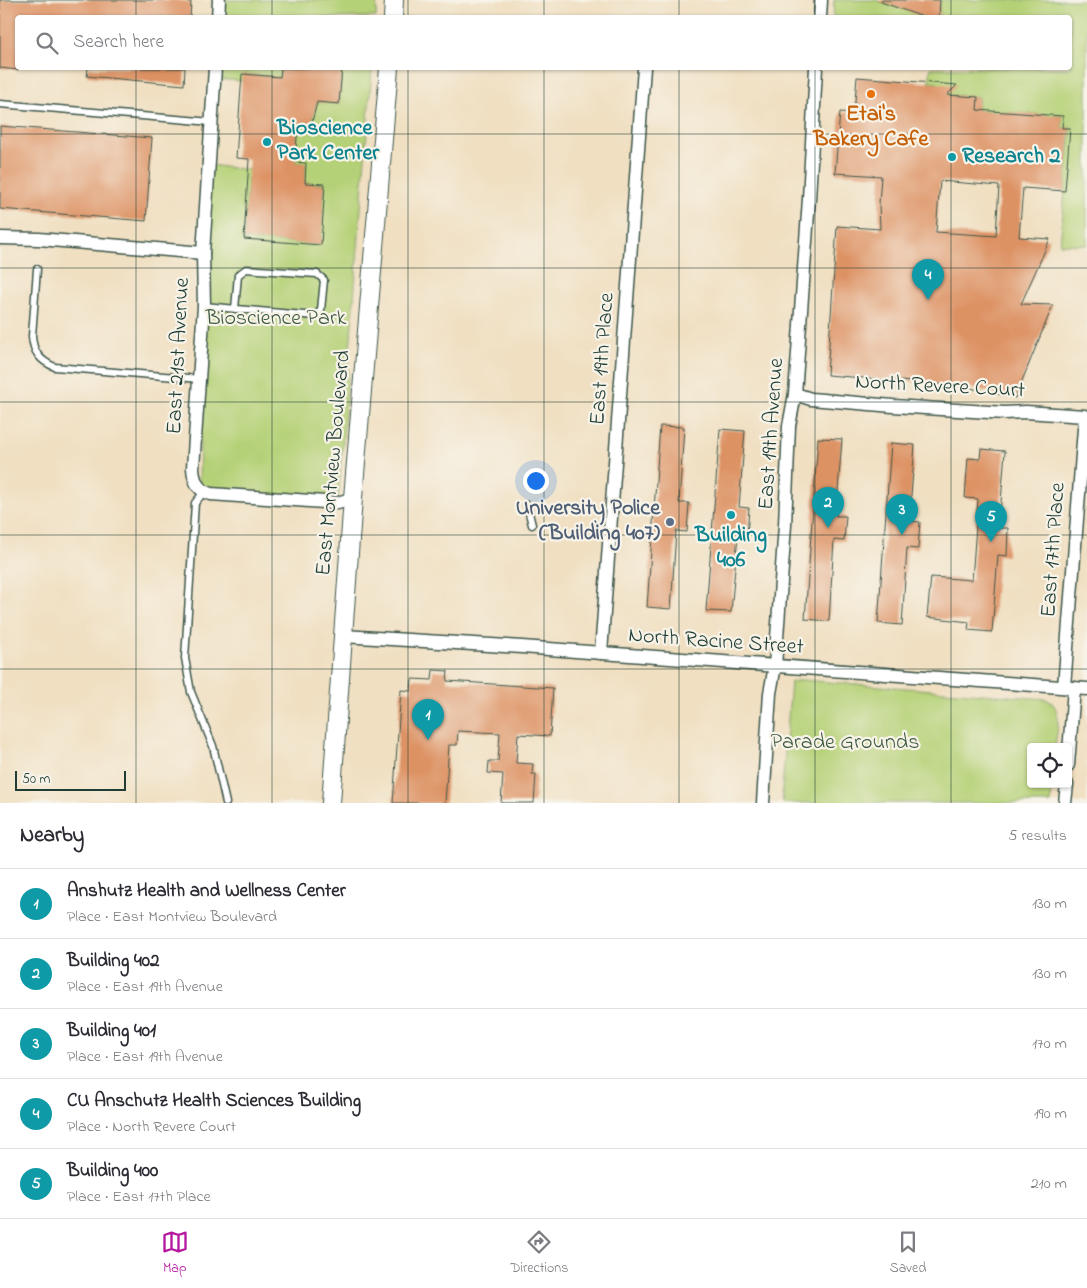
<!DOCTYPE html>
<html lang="en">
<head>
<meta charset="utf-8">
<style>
	:root { --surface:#fff; --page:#f2f2f3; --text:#2b2b33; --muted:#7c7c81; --line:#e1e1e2; --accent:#b5179e }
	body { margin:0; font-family:"Indie Flower",sans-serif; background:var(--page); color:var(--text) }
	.controls { position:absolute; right:15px; bottom:15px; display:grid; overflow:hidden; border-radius:5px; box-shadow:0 1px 4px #0004 }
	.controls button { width:45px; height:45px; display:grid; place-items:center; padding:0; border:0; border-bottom:1px solid var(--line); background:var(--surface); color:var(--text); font:25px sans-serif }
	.scale { position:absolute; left:15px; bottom:12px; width:111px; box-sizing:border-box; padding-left:5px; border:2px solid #1f3d34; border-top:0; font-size:14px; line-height:18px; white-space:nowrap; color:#1f3d34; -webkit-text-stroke:4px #f7f3e8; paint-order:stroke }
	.you { position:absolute; left:535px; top:480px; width:18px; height:18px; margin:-12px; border:4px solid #fff; border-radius:50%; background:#1a73e8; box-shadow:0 0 0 8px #1a73e833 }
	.badge { display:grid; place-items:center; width:32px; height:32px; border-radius:50%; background:var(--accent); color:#fff; font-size:16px; font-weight:700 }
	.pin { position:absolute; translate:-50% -41px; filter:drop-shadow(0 1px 2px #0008) }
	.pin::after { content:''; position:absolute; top:26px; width:18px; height:15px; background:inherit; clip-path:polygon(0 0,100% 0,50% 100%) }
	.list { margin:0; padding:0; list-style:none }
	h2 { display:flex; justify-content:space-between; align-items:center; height:65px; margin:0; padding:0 20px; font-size:21px }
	h2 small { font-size:16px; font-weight:400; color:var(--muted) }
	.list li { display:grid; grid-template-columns:32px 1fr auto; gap:15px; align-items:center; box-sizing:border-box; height:70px; padding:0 20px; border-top:1px solid var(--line) }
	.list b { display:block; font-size:19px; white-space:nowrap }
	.list p { margin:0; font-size:16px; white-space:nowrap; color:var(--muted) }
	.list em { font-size:16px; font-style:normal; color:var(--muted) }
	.icon { flex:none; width:28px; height:28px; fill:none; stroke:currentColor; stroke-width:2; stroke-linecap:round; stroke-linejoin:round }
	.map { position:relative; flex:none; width:1087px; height:803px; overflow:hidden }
	.search { position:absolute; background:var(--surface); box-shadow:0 1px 4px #0004; left:15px; right:15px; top:15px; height:55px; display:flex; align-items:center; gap:12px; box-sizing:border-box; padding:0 18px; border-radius:5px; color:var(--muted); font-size:19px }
	.sheet { height:415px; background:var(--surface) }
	nav { display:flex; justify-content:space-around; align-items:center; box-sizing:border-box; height:70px; border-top:1px solid var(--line); background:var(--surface); font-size:14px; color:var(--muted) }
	nav a { display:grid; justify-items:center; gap:2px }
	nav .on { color:var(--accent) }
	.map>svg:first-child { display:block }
	.green { fill:#b5d177; stroke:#6a8756 }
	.building { fill:#dd9264; fill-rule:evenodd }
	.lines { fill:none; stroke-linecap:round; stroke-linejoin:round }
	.lane-casing { stroke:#3e5549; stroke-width:9 }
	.street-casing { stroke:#3e5549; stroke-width:15 }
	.secondary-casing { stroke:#3e5549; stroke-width:20 }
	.lane { stroke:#fff; stroke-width:6 }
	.street { stroke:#fff; stroke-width:12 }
	.secondary { stroke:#fff; stroke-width:18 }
	.grid { fill:none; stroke:#1f3d34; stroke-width:1; stroke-opacity:0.55 }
	.food-dot { fill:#e8710a; stroke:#f7f3e8; stroke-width:2 }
	.culture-dot { fill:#0f9aa8; stroke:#f7f3e8; stroke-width:2 }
	.service-dot { fill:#5c6f8a; stroke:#f7f3e8; stroke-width:2 }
	.labels { text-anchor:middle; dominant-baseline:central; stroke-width:4.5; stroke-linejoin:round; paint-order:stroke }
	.food-label { font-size:22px; font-weight:bold; fill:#c56008; stroke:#f7f3e8 }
	.culture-label { font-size:22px; font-weight:bold; fill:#0d838f; stroke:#f7f3e8; text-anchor:start }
	.park-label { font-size:22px; fill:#3d5b41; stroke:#f7f3e8 }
	.street-label { font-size:22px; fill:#1f3d34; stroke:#f7f3e8 }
	.service-label { font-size:22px; font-weight:bold; fill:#4e5e75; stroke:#f7f3e8; text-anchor:end }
</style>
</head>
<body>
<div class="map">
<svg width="1087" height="803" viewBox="0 0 1087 803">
	<rect width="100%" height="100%" fill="#f7f3e8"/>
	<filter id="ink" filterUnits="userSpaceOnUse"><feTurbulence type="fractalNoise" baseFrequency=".02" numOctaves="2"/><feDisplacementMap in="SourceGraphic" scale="10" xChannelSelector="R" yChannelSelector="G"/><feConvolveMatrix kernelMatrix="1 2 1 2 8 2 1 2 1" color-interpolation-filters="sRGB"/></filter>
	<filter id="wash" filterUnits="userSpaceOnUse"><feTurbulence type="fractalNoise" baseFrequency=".0096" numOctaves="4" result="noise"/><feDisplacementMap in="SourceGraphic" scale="20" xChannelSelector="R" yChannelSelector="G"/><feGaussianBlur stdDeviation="1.12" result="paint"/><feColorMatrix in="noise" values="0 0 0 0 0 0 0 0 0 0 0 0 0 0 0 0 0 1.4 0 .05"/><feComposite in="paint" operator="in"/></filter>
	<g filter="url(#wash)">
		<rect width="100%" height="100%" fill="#f0dfc1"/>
		<g class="green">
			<path d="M 219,0 L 377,0 L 376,17 L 315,18 L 285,15 L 284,18 L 218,18 Z"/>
			<path d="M 834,0 L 875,0 L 920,15 L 939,17 L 940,0 L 1087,0 L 1087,245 L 1060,244 L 1071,128 L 1062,128 L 1063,116 L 977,110 L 979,97 L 937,94 L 938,83 L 929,82 L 931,68 L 1070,68 L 1070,18 L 833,18 Z"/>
			<path d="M 215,68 L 281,68 L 280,77 L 243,74 L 242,81 L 214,79 Z"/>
			<path d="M 342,68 L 372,68 L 338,503 L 199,488 L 204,237 L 209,165 L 259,171 L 248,177 L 244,239 L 321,245 L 325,184 L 305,183 L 306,163 L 295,162 L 298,125 L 311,126 L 317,102 L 339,104 Z"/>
			<path d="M 803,680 L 1046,699 C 1064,707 1057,730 1055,747 L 1031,747 L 1031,784 L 1052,784 L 1051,803 L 783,803 L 782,790 L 791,682 Z"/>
		</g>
		<g id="blocks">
			<g class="building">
				<path d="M 0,0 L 174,0 L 191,2 L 190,18 L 18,18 L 18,70 L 0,68 Z"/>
				<path d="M 881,0 L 940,0 L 939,17 L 926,18 L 881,2 Z"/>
				<path d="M 88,68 L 185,68 L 184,85 L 87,76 Z"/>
				<path d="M 281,68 L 342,68 L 339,104 L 317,102 L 311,126 L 298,125 L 295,162 L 306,163 L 305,183 L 325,184 L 321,245 L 244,239 L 249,159 L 236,158 L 242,74 L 280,77 Z"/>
				<path d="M 857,77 L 957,85 L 947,95 L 978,97 L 977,110 L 1063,116 L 1062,128 L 1070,128 L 1065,191 L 1023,188 L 1019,237 L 1050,239 L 1021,304 L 1053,305 L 1015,398 L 961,386 L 827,375 L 837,226 L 880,229 L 879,204 L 881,176 L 835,173 L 840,112 L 854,113 ZM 940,181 L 999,186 L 996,236 L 936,232 Z"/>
				<path d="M 0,126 L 152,138 L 146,221 L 0,209 Z"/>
				<path d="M 660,426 L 684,427 L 679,503 L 689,503 L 687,532 L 676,531 L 671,609 L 647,607 Z"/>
				<path d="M 720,429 L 745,431 L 739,507 L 749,508 L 747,536 L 738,535 L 731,612 L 706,611 Z"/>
				<path d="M 818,438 L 842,439 L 836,516 L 846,516 L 844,541 L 834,540 L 829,621 L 805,619 Z"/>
				<path d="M 891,443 L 915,445 L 909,521 L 920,522 L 918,549 L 907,548 L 902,625 L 878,623 Z"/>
				<path d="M 981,449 L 1005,451 L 999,528 L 1008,528 L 1007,556 L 998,555 L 992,632 L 968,630 L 969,622 L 927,617 L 931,577 L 972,580 L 978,499 L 965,498 L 968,458 L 980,459 Z"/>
				<path d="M 433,670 L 448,671 L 447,681 L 553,688 L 550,736 L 518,734 L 516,763 L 533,764 L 532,774 L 536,774 L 534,803 L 501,803 L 503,774 L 488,773 L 489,761 L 498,761 L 500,733 L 458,731 L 457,745 L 449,745 L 445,803 L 393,803 L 401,690 L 411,691 L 412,679 L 432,680 Z"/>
			</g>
		</g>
	</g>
	<g filter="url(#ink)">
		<use href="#blocks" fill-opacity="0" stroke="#3e5549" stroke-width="1"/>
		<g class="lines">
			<defs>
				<g id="lane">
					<path d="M 0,104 L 212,122"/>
					<path d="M 37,269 L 32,336 C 33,352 40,361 55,367 L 200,379"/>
					<path d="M 204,306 L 315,316 L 321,310 L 324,280 L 317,274 L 246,269 L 238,275 L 235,309"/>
					<path d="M 204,492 L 195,503 L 185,658 L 191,692 L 213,746 L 226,803"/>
					<path d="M 527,505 L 532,525"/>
				</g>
				<g id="street">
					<path d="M 218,18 L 219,0"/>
					<path d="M 820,18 L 821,0"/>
					<path d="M 215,68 L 203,253 L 204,306 L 193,468 C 194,481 197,490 211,494 L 338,503 L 353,498"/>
					<path d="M 0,238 L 39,239 L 203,253"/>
					<path d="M 795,394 L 811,399 L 893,406 L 1005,413 L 1026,412 L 1085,416 L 1064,687"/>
					<path d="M 343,636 L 522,647 L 1087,689"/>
					<path d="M 601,653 L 644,68"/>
					<path d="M 1068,765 L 1074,688"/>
					<path d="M 763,803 L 770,693 L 775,666 L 785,525 L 789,426 L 795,394 L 809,199 L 816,68"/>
					<path d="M 1065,803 L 1067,784"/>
				</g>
				<g id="secondary">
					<path d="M 393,18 L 394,0"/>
					<path d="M 331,803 L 353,498 L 389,68"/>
				</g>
			</defs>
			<use href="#lane" class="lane-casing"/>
			<use href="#street" class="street-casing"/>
			<use href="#secondary" class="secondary-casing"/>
			<use href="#lane" class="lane"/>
			<use href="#street" class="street"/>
			<use href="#secondary" class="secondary"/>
		</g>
	</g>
	<path class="grid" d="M 136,0 L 136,18M 272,0 L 272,18M 408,0 L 408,18M 544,0 L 544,18M 679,0 L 679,18M 815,0 L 815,18M 951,0 L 951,18M 136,68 L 136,803M 272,68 L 272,803M 408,68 L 408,803M 544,68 L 544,803M 679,68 L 679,803M 815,68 L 815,803M 951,68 L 951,803M 0,134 L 1087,134M 0,268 L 1087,268M 0,402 L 1087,402M 0,535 L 1087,535M 0,669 L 1087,669"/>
	<circle class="food-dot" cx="871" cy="94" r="5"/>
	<g class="culture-dot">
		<circle cx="267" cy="142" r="5"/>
		<circle cx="952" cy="157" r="5"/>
		<circle cx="731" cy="515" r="5"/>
	</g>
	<circle class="service-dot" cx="670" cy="522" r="5"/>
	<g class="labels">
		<g class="food-label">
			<text x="871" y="115">Etai's<tspan x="871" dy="25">Bakery Cafe</tspan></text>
		</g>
		<g class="culture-label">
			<text x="277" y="129">Bioscience<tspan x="277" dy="25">Park Center</tspan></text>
			<text x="962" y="157">Research 2</text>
			<text x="731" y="536" text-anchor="middle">Building<tspan x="731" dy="25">406</tspan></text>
		</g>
		<g class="park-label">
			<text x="276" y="319">Bioscience Park</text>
			<text x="845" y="743">Parade Grounds</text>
		</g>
		<g class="street-label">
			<text transform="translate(179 356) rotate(-87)">East 21st Avenue</text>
			<text transform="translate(603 359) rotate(-86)">East 19th Place</text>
			<text transform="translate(940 387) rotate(3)">North Revere Court</text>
			<text transform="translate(772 434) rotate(-86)">East 19th Avenue</text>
			<text transform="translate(334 463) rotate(-85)">East Montview Boulevard</text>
			<text transform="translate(1054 550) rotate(-86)">East 17th Place</text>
			<text transform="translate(716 642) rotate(4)">North Racine Street</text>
		</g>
		<g class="service-label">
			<text x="660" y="509">University Police<tspan x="660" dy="25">(Building 407)</tspan></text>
		</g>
	</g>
</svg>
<div class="controls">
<button><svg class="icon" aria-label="locate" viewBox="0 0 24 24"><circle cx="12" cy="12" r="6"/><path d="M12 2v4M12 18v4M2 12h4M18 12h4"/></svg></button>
</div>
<div class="scale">50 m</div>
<div class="you"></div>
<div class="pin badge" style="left:428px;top:740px;background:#0f9aa8">1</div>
<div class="pin badge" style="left:828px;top:528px;background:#0f9aa8">2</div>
<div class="pin badge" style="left:902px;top:535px;background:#0f9aa8">3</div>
<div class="pin badge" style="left:928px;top:300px;background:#0f9aa8">4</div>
<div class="pin badge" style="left:991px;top:542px;background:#0f9aa8">5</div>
<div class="search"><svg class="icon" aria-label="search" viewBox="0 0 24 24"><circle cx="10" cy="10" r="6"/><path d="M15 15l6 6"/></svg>Search here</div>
</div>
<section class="sheet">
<h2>Nearby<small>5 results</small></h2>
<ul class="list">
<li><span class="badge" style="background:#0f9aa8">1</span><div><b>Anshutz Health and Wellness Center</b><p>Place · East Montview Boulevard</p></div><em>130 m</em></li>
<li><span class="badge" style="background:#0f9aa8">2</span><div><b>Building 402</b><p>Place · East 19th Avenue</p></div><em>130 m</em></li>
<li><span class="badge" style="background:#0f9aa8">3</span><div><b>Building 401</b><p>Place · East 19th Avenue</p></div><em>170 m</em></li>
<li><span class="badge" style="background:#0f9aa8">4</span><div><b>CU Anschutz Health Sciences Building</b><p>Place · North Revere Court</p></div><em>190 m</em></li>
<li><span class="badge" style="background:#0f9aa8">5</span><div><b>Building 400</b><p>Place · East 17th Place</p></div><em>210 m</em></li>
</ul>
</section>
<nav>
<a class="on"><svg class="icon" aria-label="map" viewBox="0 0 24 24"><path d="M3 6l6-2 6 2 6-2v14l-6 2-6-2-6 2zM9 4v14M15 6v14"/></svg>Map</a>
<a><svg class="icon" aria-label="directions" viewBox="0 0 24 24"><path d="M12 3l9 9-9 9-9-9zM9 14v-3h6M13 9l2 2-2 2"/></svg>Directions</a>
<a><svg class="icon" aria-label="saved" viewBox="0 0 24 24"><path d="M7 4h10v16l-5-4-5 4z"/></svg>Saved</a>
</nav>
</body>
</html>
